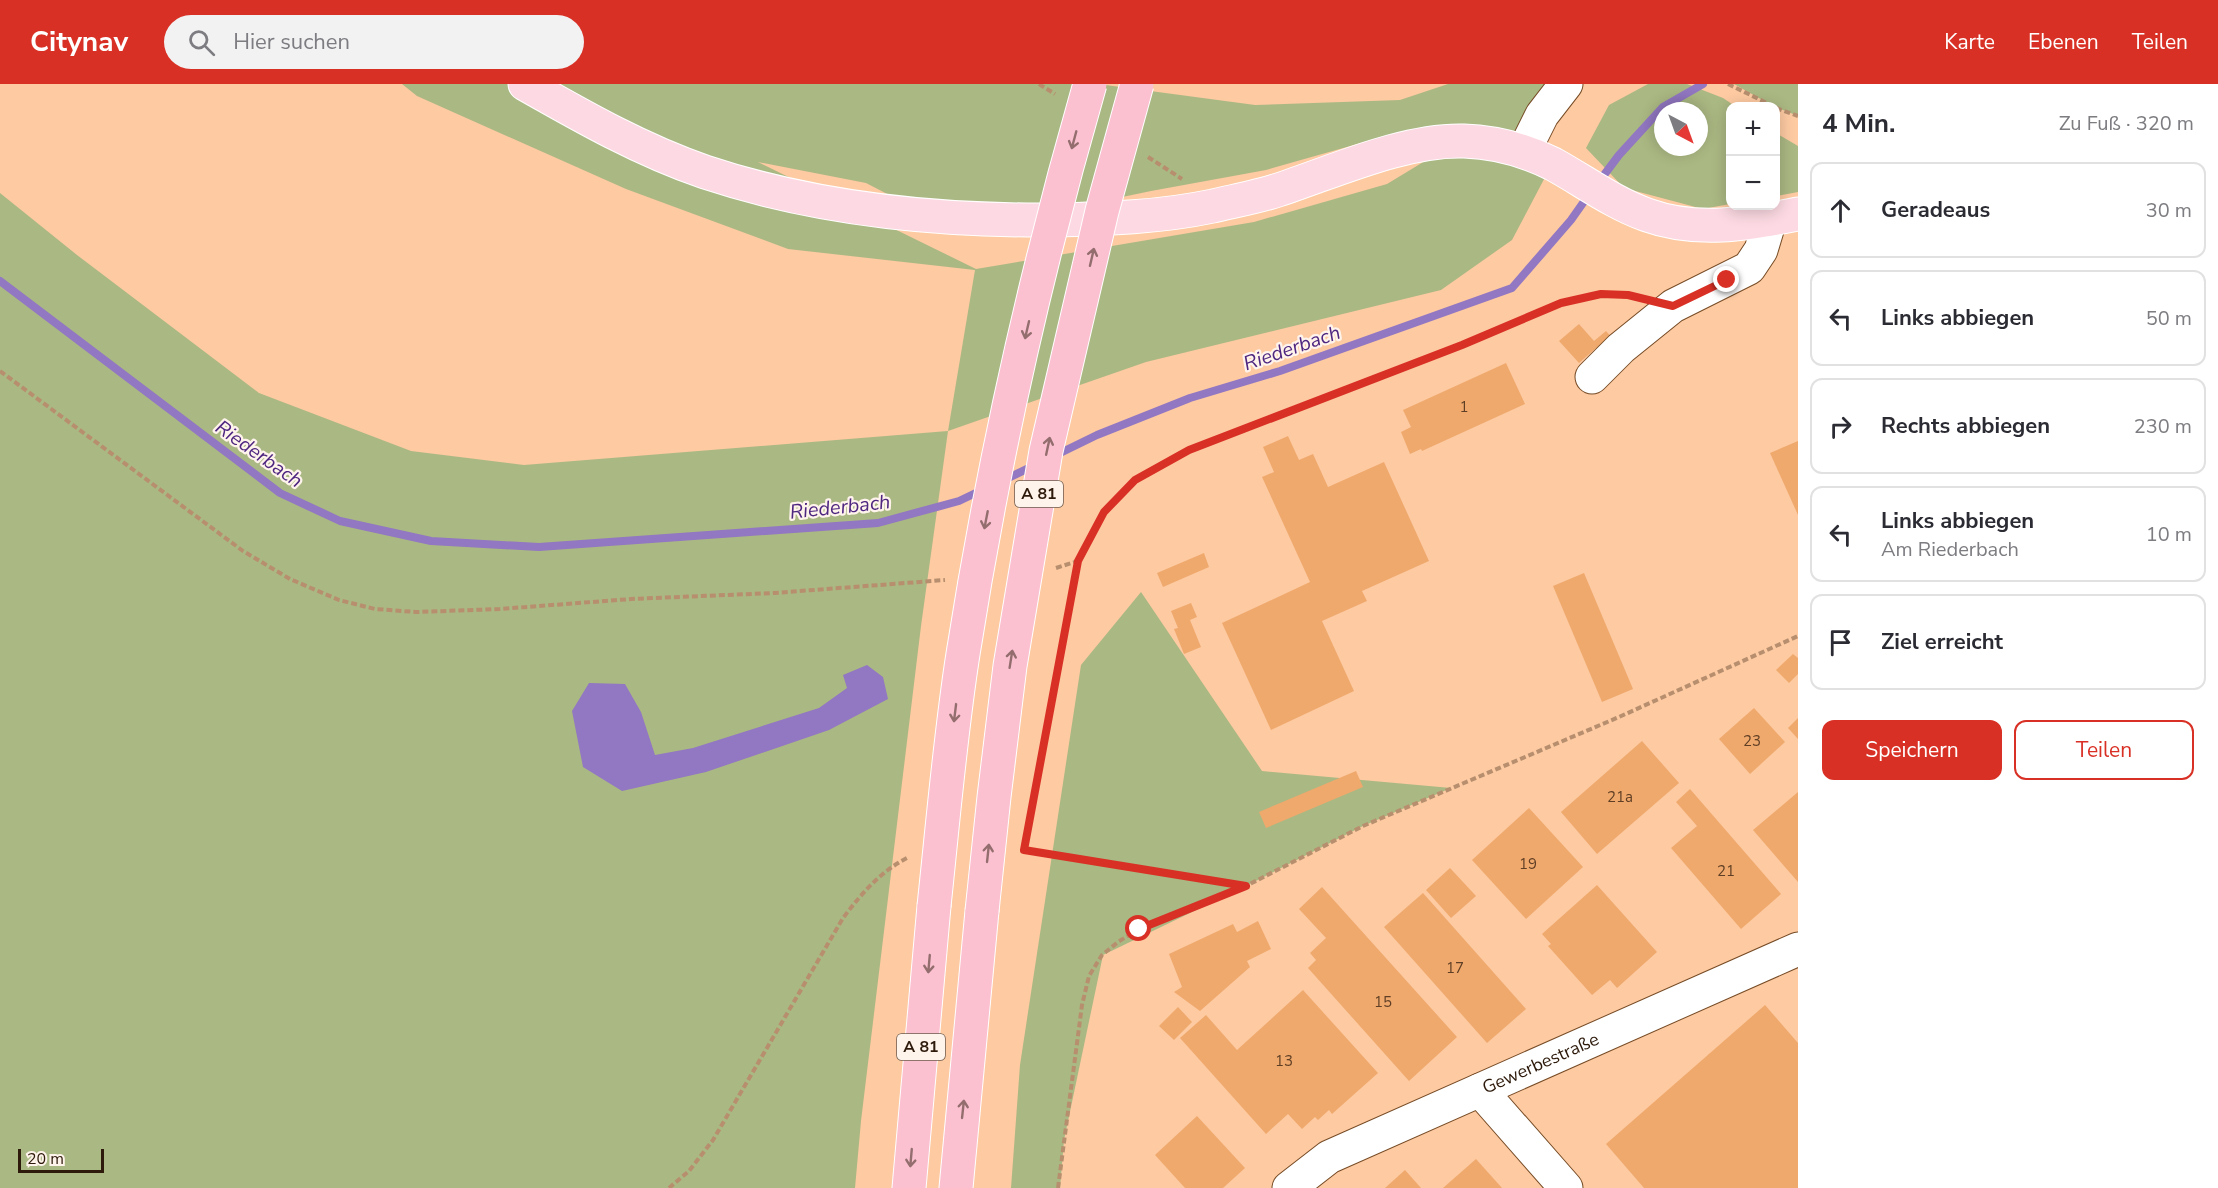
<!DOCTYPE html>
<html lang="de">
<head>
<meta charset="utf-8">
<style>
	:root { --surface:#fff; --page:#f2f2f3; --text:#2b2b33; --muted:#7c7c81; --line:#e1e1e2; --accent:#d93025 }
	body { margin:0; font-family:"Nunito Sans",sans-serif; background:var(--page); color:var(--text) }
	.controls { position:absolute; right:18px; top:18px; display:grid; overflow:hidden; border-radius:12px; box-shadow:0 3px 15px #0003 }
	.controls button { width:54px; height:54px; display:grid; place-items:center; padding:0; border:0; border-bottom:2px solid var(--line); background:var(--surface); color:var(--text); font:30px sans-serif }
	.compass { position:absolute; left:1654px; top:18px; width:54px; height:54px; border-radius:50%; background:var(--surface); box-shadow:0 3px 15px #0003; rotate:139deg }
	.scale { position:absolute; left:18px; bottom:15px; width:86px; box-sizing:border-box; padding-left:6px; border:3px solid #2d1a0b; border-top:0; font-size:16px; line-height:21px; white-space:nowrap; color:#2d1a0b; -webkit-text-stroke:4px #fff4ec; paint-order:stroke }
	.stop { position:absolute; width:18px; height:18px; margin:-14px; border:4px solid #d93025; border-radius:50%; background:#fff }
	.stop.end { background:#d93025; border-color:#fff; box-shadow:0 2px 6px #0008 }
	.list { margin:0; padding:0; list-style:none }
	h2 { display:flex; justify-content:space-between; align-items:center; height:78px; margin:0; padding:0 24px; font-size:26px }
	h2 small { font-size:20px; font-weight:400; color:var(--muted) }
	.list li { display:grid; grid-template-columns:39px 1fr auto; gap:18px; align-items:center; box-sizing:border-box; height:96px; margin:0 12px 12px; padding:0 12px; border:2px solid var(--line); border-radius:12px }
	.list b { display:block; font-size:22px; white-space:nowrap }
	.list p { margin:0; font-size:20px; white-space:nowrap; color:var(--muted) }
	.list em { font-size:20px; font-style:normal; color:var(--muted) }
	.actions { display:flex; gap:12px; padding:18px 24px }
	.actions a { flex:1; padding:14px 0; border:2px solid var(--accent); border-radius:12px; text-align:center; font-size:21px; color:var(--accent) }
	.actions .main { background:var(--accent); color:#fff }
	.icon { flex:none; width:33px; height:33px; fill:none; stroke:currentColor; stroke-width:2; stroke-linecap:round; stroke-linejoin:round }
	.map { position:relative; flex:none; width:1798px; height:1104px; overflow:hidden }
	header { display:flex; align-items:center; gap:36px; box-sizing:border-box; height:84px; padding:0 30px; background:var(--accent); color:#fff }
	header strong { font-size:28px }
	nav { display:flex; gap:33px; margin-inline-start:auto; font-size:21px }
	.search { width:420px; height:54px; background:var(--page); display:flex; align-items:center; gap:15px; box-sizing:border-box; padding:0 21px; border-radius:33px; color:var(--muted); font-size:22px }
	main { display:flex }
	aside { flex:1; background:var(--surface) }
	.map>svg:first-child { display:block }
	.green { fill:#aab883; fill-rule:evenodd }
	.water { fill:#9277c2 }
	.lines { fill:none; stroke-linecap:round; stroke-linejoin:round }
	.stream { stroke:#9277c2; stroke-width:8 }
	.building { fill:#f0a96d }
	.minor-casing { stroke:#764b25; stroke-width:35 }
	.major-casing { stroke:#fff; stroke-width:35 }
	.highway-casing { stroke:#fff; stroke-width:35 }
	.path { stroke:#b78f6f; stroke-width:4; stroke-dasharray:6 3; stroke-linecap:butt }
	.minor { stroke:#fff; stroke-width:33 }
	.major { stroke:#fddae3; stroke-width:33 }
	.highway { stroke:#fbc1d1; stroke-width:33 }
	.highway-bridge-casing { stroke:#fff; stroke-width:35; stroke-linecap:butt }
	.highway-bridge { stroke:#fbc1d1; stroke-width:33 }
	.oneway { stroke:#946e6e }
	.route { stroke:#d93025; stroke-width:8 }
	.labels { text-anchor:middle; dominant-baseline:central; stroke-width:4.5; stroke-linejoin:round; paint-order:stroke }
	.number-label { font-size:15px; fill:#5e3e24 }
	.shield { fill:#fff4ec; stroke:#6c5b4e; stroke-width:1.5 }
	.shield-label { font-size:16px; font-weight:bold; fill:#2d1a0b }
	.street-label { font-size:18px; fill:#2d1a0b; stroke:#fff4ec }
	.water-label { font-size:20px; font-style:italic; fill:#4e2680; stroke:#fff4ec }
</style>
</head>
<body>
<header>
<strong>Citynav</strong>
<div class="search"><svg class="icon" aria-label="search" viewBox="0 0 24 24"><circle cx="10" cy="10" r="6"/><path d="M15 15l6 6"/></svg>Hier suchen</div>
<nav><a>Karte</a><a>Ebenen</a><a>Teilen</a></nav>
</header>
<main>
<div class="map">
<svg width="1798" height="1104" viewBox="0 0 1798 1104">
	<rect width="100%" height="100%" fill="#fdcaa2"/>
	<g class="green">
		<path d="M 402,0 L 1098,0 L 1255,21 L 1400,16 L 1448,0 L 1566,0 L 1524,67 L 1552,80 L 1512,156 L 1441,206 L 1146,278 L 948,347 L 921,542 L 861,1037 L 855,1104 L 0,1104 L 0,109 L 77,171 L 259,309 L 411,367 L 524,381 L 948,347 L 975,186 L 788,165 L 626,105 L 417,12 ZM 1382,53 L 1458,57 L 1387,100 L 1254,138 L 976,185 L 758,78 L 866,99 L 930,132 L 1012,136 L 1151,107 L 1266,86 Z"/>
		<path d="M 1648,0 L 1687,0 L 1723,14 L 1735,22 L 1730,22 L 1730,120 L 1703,125 L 1624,104 L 1586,64 L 1609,21 ZM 1663,27 L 1699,27 L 1699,63 L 1663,63 Z"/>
		<path d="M 1734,0 L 1798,0 L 1798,32 L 1773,22 Z"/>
		<path d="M 1776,49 L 1798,62 L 1798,108 L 1776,112 Z"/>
		<path d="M 1141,508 L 1262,687 L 1451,704 L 1363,742 L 1246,802 L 1103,871 L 1064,1056 L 1060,1104 L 1011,1104 L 1020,981 L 1081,581 Z"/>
	</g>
	<path class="water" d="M 867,581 L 883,593 L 888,615 L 829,646 L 706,688 L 622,707 L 583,683 L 572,627 L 589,599 L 625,600 L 641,628 L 655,671 L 693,664 L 819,624 L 847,604 L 843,591 Z"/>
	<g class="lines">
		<g class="stream">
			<path d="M 1598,99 L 1619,71 L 1663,23 L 1703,0"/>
			<path d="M 0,197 L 280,409 L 340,437 L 431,457 L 539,463 L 878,439 L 959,417 L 982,406"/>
			<path d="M 1054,372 L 1097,351 L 1190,314 L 1280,287 L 1512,204 L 1571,136 L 1590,109"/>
			<path d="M 1002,397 L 1037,380"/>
		</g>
	</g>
	<g class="building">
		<path d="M 1579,240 L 1594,257 L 1606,247 L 1613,255 L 1598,268 L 1596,264 L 1579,279 L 1559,257 Z"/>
		<path d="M 1506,279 L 1525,320 L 1422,367 L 1421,365 L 1410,370 L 1401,348 L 1411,343 L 1403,326 Z"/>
		<path d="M 1288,352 L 1299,376 L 1313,370 L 1328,403 L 1384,378 L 1429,477 L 1362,507 L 1367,517 L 1322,537 L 1354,607 L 1271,646 L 1222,539 L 1310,498 L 1262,393 L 1274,388 L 1263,363 Z"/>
		<path d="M 1798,357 L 1798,431 L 1770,369 Z"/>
		<path d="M 1204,469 L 1209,483 L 1163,503 L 1157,489 Z"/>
		<path d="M 1584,489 L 1633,605 L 1602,618 L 1553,502 Z"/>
		<path d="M 1191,519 L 1197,533 L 1190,536 L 1201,563 L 1184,570 L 1174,545 L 1178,544 L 1171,527 Z"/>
		<path d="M 1793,570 L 1798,574 L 1798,590 L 1789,599 L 1776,586 Z"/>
		<path d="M 1754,624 L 1785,658 L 1750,690 L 1719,655 Z"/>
		<path d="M 1798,634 L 1798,655 L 1788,644 Z"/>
		<path d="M 1642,657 L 1679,699 L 1597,770 L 1561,728 Z"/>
		<path d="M 1356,687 L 1363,703 L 1266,744 L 1259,728 Z"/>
		<path d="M 1690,705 L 1781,810 L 1741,845 L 1671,764 L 1697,742 L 1676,718 Z"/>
		<path d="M 1798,708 L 1798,798 L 1753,746 Z"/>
		<path d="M 1529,724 L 1583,783 L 1526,835 L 1472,776 Z"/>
		<path d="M 1450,784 L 1476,812 L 1451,834 L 1426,806 Z"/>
		<path d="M 1597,801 L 1657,868 L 1617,904 L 1610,896 L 1592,911 L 1548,862 L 1551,860 L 1542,850 Z"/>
		<path d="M 1322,803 L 1457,953 L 1409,997 L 1308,884 L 1316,876 L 1310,869 L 1326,854 L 1299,825 Z"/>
		<path d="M 1423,809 L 1526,925 L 1487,959 L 1384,843 Z"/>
		<path d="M 1258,837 L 1271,865 L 1247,877 L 1250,883 L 1200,927 L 1174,908 L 1182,903 L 1169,870 L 1233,840 L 1237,848 Z"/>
		<path d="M 1303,906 L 1378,989 L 1332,1030 L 1329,1026 L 1318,1036 L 1315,1033 L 1302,1045 L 1288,1030 L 1266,1050 L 1180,954 L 1206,931 L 1237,966 Z"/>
		<path d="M 1765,921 L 1798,959 L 1798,1104 L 1644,1104 L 1606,1060 Z"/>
		<path d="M 1178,923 L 1192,938 L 1174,956 L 1159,942 Z"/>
		<path d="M 1197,1032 L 1245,1084 L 1223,1104 L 1185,1104 L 1155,1071 Z"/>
		<path d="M 1476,1075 L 1502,1104 L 1443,1104 Z"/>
		<path d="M 1405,1086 L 1421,1104 L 1385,1104 Z"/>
	</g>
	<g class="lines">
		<defs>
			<g id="minor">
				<path d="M 1524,67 L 1542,31 L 1566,0"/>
				<path d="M 1592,293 L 1621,264 L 1673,222 L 1749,184 L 1761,166 L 1770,136"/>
				<path d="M 1480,1006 L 1566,1104"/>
				<path id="s1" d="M 1289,1104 L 1329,1073 L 1798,865"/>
			</g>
			<path id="major" d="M 525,0 C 583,33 641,66 705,88 C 816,125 936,137 1053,136 C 1106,135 1161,133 1213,122 C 1234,117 1257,113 1278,106 C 1333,88 1405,55 1464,57 C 1495,58 1525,66 1553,80 C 1584,97 1613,119 1647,131 C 1697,149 1747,140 1798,130"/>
			<g id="highway">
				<path d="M 909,1104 L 934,822"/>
				<path d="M 956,1104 L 982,827"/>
			</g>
		</defs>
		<use href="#minor" class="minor-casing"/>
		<use href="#major" class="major-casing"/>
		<use href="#highway" class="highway-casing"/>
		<g class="path">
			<path d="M 1039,0 L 1055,10"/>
			<path d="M 1728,0 L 1773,22"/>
			<path d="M 1776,24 L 1798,32"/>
			<path d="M 1148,73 L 1182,95"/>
			<path d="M 0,287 L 243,467 L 290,495 L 339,516 L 375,525 L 416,528 L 500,525 L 631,515 L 774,509 L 945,496"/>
			<path d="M 1056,484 L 1078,477"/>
			<path d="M 1021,766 L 1071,772 L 1245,802"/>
			<path d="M 1024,766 L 1078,477 L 1104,428 L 1135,396 L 1189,366 L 1462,261 L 1561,219 L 1601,211 L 1637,213"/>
			<path d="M 669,1104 L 689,1087 L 713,1056 L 843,834 C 862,809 880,788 907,774"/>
			<path d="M 1058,1104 L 1082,921 L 1089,892 L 1102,871 L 1118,858 L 1139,845 L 1246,802 L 1363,742 L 1619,633 L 1798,552"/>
		</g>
		<use href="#minor" class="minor"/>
		<use href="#major" class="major"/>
		<use href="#highway" class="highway"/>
		<defs>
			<g id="highway-bridge">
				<path d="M 934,822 C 943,738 950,653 963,570 C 993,378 1036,187 1090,0"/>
				<path d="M 982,827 L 994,713 L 1010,582 L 1046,367 L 1102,127 L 1137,0"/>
			</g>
		</defs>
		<use href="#highway-bridge" class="highway-bridge-casing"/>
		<use href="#highway-bridge" class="highway-bridge"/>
	</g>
	<defs><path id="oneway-shaft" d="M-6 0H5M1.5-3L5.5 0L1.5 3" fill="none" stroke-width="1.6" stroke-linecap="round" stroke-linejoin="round" transform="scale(1.5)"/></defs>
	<g class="oneway">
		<use href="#oneway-shaft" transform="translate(1074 56) rotate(105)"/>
		<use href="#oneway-shaft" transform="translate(1092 173) rotate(-77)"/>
		<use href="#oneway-shaft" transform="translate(1027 246) rotate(103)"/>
		<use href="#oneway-shaft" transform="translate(1048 362) rotate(-78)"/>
		<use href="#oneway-shaft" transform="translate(986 436) rotate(101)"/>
		<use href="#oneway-shaft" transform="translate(1011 575) rotate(-81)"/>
		<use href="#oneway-shaft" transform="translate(955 629) rotate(97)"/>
		<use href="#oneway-shaft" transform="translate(988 769) rotate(-84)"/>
		<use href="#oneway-shaft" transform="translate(929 880) rotate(95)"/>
		<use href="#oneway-shaft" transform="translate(963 1025) rotate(-84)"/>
		<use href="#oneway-shaft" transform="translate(911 1074) rotate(95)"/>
	</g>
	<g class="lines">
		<path class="route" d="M 1139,845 L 1246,802 L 1024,766 L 1078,477 L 1104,428 L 1135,396 L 1189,366 L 1462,261 L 1561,219 L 1601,210 L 1628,211 L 1673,222 L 1727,196"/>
	</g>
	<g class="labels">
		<g class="number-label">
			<text x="1464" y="323">1</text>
			<text x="1752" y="657">23</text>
			<text x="1620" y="713">21a</text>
			<text x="1528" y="780">19</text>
			<text x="1726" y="787">21</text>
			<text x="1455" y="884">17</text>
			<text x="1383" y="918">15</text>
			<text x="1284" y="977">13</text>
		</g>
		<g class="shield">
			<rect x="1015" y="397" width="48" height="26" rx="4.5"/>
			<rect x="897" y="950" width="48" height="26" rx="4.5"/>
		</g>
		<g class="shield-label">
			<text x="1039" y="410">A 81</text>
			<text x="921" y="963">A 81</text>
		</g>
		<g class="street-label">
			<text stroke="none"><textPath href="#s1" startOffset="282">Gewerbestraße</textPath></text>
		</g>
		<g class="water-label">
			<text transform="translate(1292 264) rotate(-19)">Riederbach</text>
			<text transform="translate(259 370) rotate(35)">Riederbach</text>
			<text transform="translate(840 423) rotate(-6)">Riederbach</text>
		</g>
	</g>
</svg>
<div class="controls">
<button>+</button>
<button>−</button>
</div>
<svg class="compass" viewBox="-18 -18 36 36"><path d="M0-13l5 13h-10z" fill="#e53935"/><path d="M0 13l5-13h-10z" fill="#7c7c81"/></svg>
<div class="scale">20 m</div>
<div class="stop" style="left:1139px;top:845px"></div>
<div class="stop end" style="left:1727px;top:196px"></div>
</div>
<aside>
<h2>4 Min.<small>Zu Fuß · 320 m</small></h2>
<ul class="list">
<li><svg class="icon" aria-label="ahead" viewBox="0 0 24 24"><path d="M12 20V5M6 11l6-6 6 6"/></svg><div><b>Geradeaus</b></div><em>30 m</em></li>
<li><svg class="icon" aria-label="left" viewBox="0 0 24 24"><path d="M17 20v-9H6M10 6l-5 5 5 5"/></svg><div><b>Links abbiegen</b></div><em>50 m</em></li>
<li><svg class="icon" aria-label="right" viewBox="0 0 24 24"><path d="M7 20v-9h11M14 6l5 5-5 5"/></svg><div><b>Rechts abbiegen</b></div><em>230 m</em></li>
<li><svg class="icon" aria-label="left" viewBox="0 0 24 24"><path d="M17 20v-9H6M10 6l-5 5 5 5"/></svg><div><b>Links abbiegen</b><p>Am Riederbach</p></div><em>10 m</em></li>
<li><svg class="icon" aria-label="arrive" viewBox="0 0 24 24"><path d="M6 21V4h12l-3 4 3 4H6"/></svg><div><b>Ziel erreicht</b></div></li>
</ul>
<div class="actions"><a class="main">Speichern</a><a>Teilen</a></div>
</aside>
</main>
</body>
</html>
